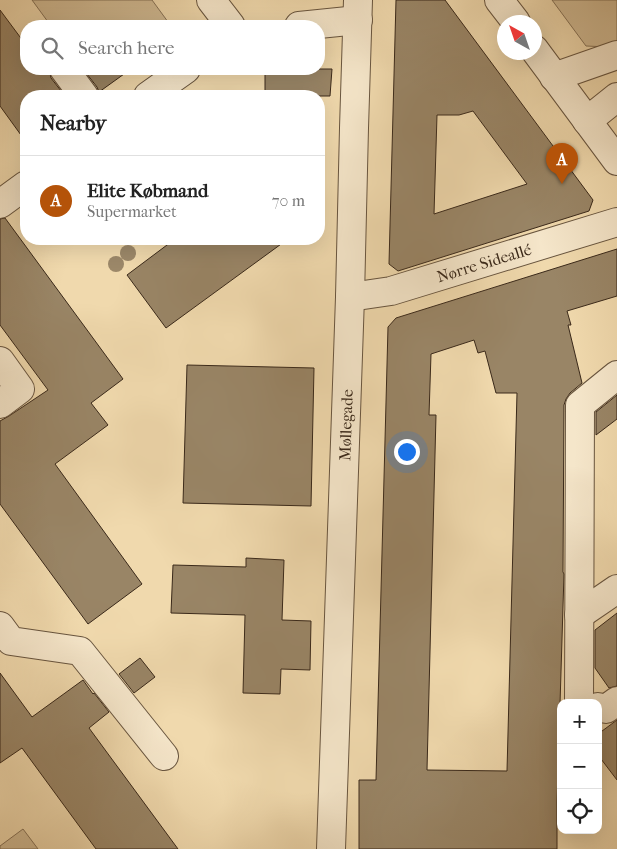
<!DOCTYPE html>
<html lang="en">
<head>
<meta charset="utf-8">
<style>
	:root { --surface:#fff; --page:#f2f2f2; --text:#222; --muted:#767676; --line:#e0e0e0; --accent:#b45309 }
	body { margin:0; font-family:"IM FELL French Canon",serif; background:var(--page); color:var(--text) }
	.controls { position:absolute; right:15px; bottom:15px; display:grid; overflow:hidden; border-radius:10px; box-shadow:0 5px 20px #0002 }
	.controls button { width:45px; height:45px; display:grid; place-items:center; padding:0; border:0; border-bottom:1px solid var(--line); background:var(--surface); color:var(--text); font:25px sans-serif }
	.compass { position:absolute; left:497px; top:15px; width:45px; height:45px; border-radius:50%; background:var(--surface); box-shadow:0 5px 20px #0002; rotate:320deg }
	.you { position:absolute; left:406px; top:451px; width:18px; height:18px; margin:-12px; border:4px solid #fff; border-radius:50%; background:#1a73e8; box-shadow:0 0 0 8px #1a73e833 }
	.badge { display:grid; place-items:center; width:32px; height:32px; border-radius:50%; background:var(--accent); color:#fff; font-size:16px; font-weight:700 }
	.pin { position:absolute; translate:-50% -41px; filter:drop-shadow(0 1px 2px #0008) }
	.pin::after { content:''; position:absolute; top:26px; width:18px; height:15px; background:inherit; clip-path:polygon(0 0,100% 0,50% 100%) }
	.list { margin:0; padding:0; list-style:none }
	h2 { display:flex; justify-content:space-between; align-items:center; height:65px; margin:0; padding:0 20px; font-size:21px }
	h2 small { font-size:16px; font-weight:400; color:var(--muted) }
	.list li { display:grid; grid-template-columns:32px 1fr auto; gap:15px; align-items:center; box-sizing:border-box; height:90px; padding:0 20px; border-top:1px solid var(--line) }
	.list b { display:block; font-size:19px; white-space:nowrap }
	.list p { margin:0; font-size:16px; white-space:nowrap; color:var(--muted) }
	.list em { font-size:16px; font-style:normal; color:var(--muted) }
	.icon { flex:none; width:28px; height:28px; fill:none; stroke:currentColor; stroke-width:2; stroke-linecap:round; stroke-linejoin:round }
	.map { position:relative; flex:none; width:617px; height:849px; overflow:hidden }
	.search { position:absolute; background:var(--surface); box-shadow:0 5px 20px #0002; left:20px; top:20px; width:305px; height:55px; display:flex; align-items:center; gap:12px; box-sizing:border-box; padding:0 18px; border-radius:20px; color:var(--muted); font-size:19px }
	.panel { position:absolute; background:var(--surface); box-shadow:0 5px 20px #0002; left:20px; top:90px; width:305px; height:155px; border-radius:20px }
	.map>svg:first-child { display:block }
	.green { fill:#d1bb94; stroke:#867257 }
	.building { fill:#998566; stroke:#3a291a; fill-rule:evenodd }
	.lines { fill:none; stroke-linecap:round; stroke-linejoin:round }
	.minor-casing { stroke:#68553f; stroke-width:30 }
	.minor { stroke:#f5e6ca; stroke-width:28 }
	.tree { fill:#9c8869 }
	.labels { text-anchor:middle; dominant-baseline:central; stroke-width:4.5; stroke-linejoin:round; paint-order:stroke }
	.street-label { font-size:16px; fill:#3a291a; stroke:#f5e6ca }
</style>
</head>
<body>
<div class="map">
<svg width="617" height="849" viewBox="0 0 617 849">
	<rect width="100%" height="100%" fill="#f0d9ad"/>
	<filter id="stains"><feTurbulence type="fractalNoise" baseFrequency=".004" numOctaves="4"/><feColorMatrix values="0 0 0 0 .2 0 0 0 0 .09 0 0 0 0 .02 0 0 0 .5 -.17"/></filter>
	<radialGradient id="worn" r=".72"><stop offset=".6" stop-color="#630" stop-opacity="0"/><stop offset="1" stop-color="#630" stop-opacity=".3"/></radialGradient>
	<g class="green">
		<path d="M 32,0 L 152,0 L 171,26 L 51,26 Z"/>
		<path d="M 552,0 L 617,0 L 617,42 L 609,47 L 586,46 Z"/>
		<path d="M 23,829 L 38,849 L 0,849 L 0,846 Z"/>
	</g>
	<g class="building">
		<path d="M 396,0 L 445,0 L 593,200 L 589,211 L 398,271 L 389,264 ZM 473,111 L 527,184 L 434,214 L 437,115 L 459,115 Z"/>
		<path d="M 0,10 L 26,45 L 26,69 L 49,69 L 51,78 L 65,96 L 26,96 L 26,142 L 0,106 Z"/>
		<path d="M 83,69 L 131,69 L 99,92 L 97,87 Z"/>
		<path d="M 265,69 L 332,69 L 330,96 L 265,96 Z"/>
		<path d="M 5,218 L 123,379 L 91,403 L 108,425 L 55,464 L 142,584 L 88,624 L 0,504 L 0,421 L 9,416 L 48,390 L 0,325 L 0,219 Z"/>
		<path d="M 175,239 L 288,239 L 166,328 L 127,275 Z"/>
		<path d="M 617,249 L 617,296 L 567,311 L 571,325 L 568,325 L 582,383 L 570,393 L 566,399 L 564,405 L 563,572 L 564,574 L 557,802 L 557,849 L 359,849 L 359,780 L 376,780 L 388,327 L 396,318 ZM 474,340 L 478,353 L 485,351 L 496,393 L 517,393 L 507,771 L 427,770 L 436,415 L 429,415 L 431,354 Z"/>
		<path d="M 187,365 L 314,368 L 311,506 L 183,503 Z"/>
		<path d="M 617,395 L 617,419 L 596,435 L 596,412 Z"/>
		<path d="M 246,558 L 284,560 L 282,620 L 311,621 L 310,670 L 281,669 L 280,694 L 243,693 L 245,615 L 171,613 L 173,565 L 246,567 Z"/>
		<path d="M 617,613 L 617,686 L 609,688 L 595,668 L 595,630 Z"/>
		<path d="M 140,658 L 155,677 L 134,693 L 119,674 Z"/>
		<path d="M 0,673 L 32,717 L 83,680 L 93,694 L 94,693 L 109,712 L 89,728 L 178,849 L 96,849 L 22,748 L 0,763 Z"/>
		<path d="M 617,720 L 617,780 L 598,755 L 598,734 Z"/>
	</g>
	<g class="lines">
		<defs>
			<g id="minor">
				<path d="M 211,0 L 231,26"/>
				<path d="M 499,0 L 516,22"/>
				<path d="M 299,26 L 358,20"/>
				<path d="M 534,49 L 617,161"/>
				<path d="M 64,69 L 84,96"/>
				<path d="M 554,77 L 617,55"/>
				<path d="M 148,96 L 186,69"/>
				<path d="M 587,121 L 617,97"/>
				<path d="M 0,204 L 26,185"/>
				<path d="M 350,297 L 391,291 L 617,222"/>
				<path d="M 0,361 L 20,389 L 0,404"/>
				<path d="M 579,615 L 617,589"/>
				<path d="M 0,626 L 11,641 L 80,651 L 164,756"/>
				<path d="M 579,703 L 580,405 L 617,375"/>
				<path d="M 598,707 L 606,709 L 617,701"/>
				<path d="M 331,849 L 350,297 L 354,128 L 358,0"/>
			</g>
		</defs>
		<use href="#minor" class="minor-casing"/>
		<use href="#minor" class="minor"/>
	</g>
	<g class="tree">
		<circle cx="128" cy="253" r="8"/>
		<circle cx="116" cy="264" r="8"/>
	</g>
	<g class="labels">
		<g class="street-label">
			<text transform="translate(484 263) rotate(-17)">Nørre Sideallé</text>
			<text transform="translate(346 425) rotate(-88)">Møllegade</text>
		</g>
	</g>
	<rect width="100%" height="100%" filter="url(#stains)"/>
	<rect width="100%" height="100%" fill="url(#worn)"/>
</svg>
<div class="controls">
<button>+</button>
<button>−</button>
<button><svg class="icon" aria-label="locate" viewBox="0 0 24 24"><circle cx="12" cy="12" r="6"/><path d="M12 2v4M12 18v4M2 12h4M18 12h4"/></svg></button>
</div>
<svg class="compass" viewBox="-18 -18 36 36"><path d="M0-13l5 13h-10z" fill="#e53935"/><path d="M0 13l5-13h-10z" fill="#767676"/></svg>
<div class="you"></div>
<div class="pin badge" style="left:562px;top:184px">A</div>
<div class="search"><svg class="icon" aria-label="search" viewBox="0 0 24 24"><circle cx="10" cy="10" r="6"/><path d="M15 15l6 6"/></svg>Search here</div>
<section class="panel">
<h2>Nearby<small></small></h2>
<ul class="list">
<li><span class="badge">A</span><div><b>Elite Købmand</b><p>Supermarket</p></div><em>70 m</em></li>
</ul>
</section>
</div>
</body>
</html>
